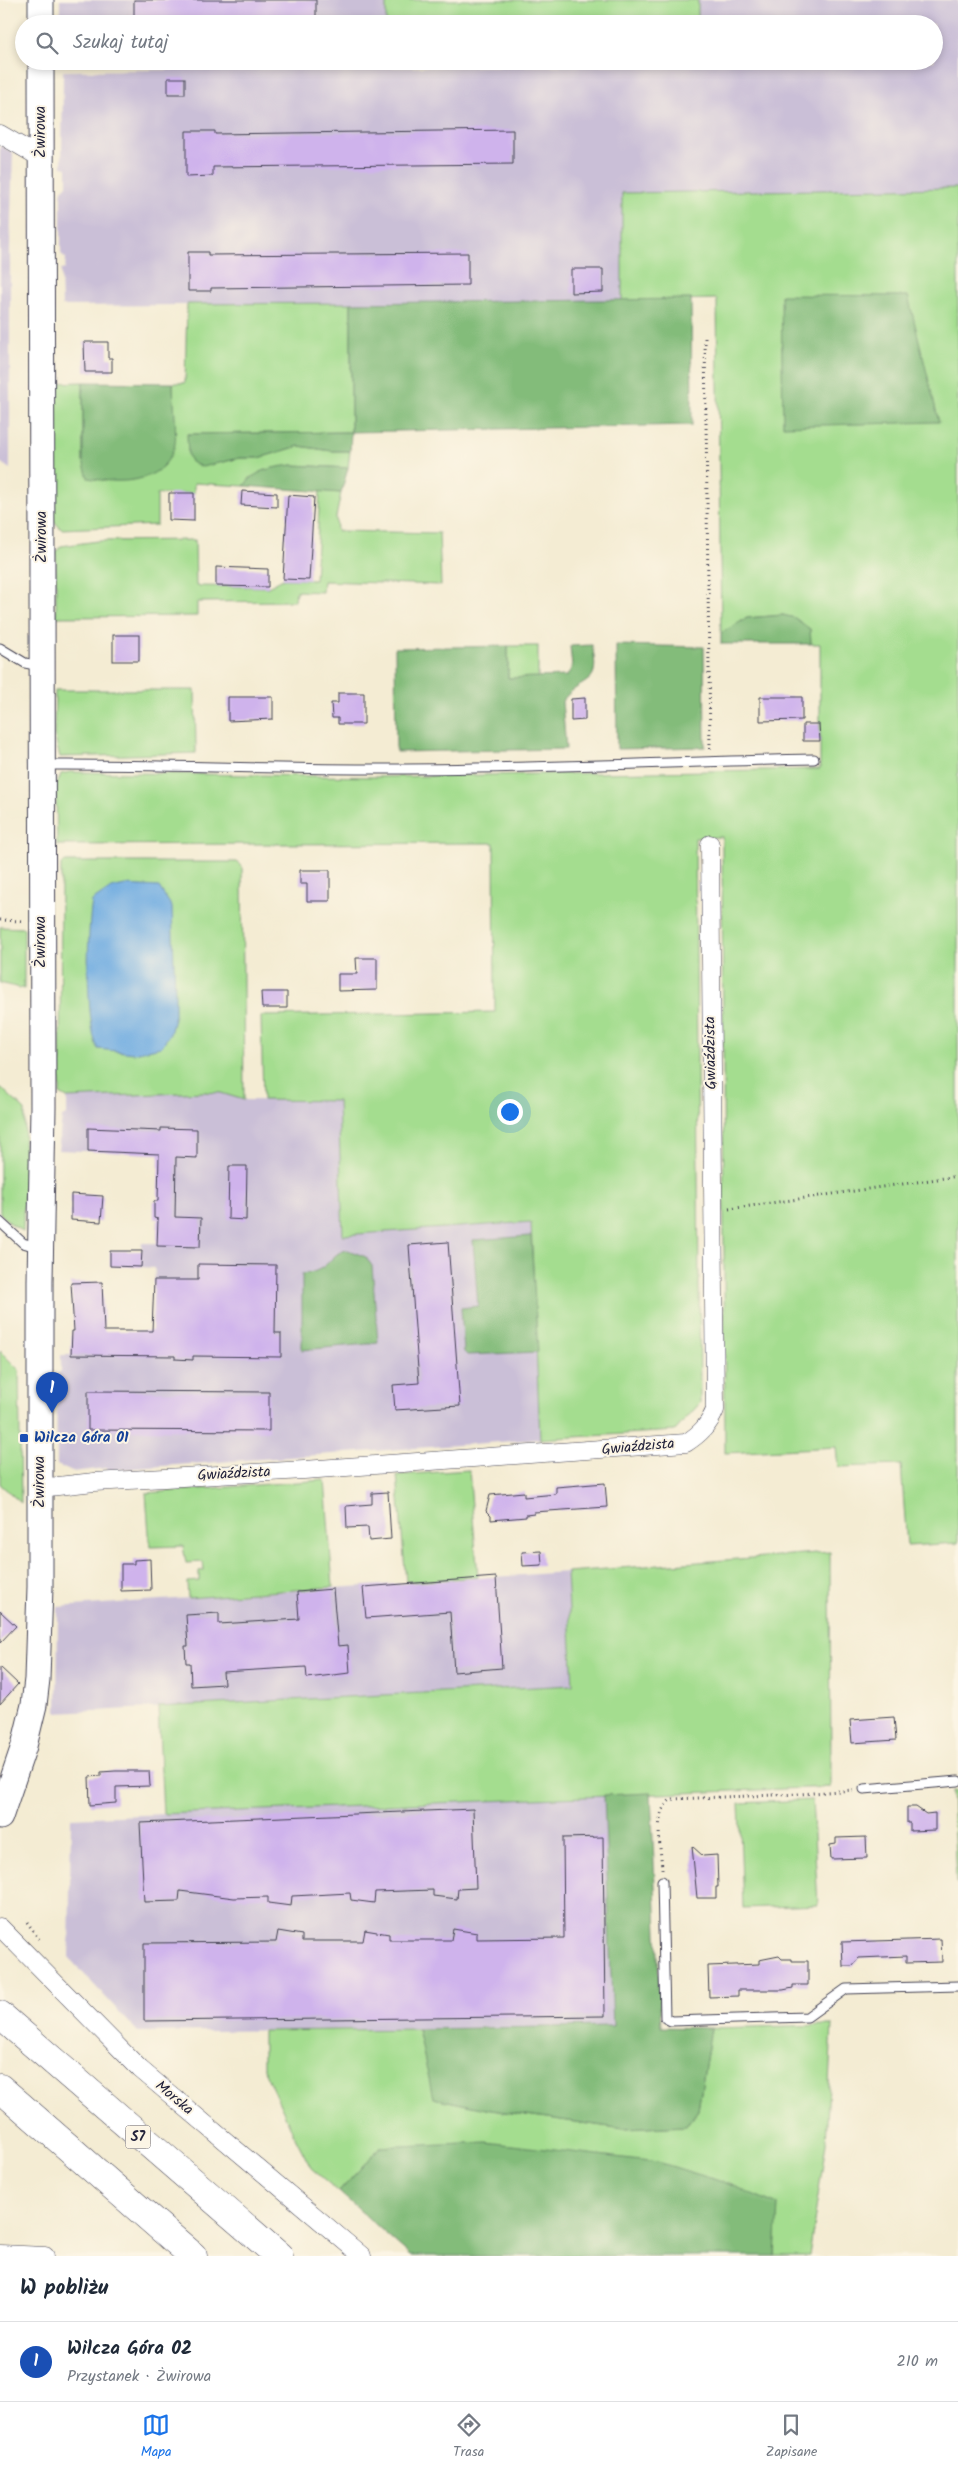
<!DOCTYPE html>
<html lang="pl">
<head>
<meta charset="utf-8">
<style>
	:root { --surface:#fff; --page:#f2f2f3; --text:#1f2937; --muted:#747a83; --line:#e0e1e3; --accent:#1a73e8 }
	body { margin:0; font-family:Kalam,sans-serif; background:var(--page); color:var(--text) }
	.you { position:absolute; left:509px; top:1111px; width:18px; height:18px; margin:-12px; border:4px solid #fff; border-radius:50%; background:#1a73e8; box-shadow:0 0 0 8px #1a73e833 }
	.badge { display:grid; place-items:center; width:32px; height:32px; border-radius:50%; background:var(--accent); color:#fff; font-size:16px; font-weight:700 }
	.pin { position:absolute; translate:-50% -41px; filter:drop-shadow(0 1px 2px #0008) }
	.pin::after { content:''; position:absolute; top:26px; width:18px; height:15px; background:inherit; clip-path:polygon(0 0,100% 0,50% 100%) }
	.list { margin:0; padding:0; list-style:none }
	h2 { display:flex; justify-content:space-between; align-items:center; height:65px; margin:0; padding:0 20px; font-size:21px }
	h2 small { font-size:16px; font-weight:400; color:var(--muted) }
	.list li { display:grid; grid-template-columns:32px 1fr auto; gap:15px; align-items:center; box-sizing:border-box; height:80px; padding:0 20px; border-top:1px solid var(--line) }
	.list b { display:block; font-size:19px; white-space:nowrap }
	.list p { margin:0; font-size:16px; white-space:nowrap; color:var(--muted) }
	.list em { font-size:16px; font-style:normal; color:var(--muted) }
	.icon { flex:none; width:28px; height:28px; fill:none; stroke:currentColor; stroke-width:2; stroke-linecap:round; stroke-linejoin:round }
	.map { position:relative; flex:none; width:958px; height:2256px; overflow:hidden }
	.search { position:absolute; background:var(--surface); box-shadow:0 2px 8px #0003; left:15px; right:15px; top:15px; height:55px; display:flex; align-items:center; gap:12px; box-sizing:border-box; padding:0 18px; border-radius:28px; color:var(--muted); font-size:19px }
	.sheet { height:145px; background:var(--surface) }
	nav { display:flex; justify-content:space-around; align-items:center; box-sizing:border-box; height:70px; border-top:1px solid var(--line); background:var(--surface); font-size:14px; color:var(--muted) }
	nav a { display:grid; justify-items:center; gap:2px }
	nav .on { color:var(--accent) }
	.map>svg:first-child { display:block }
	.industrial { fill:#cabfd7 }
	.green { fill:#a4dd8f; stroke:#638065 }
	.forest { fill:#83bc7a; stroke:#526f5a }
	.water { fill:#6face1; stroke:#48678e }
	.building { fill:#cfb3ec }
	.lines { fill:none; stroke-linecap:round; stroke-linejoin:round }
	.lane-casing { stroke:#424052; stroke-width:11 }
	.street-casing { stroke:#424052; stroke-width:19 }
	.secondary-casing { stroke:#424052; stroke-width:27 }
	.highway-casing { stroke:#424052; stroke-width:29 }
	.path { stroke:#424052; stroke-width:3; stroke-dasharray:1 4; stroke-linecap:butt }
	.lane { stroke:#fff; stroke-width:9 }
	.street { stroke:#fff; stroke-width:18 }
	.secondary { stroke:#fff; stroke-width:25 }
	.highway { stroke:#fff; stroke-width:28 }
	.transit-dot { fill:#1a4fb4; stroke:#fcf5e5; stroke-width:2 }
	.labels { text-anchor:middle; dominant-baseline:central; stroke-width:4; stroke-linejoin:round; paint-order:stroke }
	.shield { fill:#fcf5e5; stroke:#63616e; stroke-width:1 }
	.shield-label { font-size:14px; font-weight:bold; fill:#22223b }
	.street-label { font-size:15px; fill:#22223b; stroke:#fcf5e5 }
	.transit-label { font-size:15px; font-weight:bold; fill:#164399; stroke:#fcf5e5; text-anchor:start }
</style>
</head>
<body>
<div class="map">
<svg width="958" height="2256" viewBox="0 0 958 2256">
	<rect width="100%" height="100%" fill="#fcf5e5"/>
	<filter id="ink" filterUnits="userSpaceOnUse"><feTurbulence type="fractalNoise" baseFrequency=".02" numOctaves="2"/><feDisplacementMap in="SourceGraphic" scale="10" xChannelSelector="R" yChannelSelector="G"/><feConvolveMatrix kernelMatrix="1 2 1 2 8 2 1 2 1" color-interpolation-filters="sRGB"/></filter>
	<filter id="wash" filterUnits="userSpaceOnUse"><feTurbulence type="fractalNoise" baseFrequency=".0096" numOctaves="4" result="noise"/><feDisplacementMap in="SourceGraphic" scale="20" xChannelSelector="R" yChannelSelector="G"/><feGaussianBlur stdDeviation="1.12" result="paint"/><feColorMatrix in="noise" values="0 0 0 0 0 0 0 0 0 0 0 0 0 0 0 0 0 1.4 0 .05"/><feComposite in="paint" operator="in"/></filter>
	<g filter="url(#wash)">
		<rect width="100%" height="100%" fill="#f4ecd3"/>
		<g class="industrial">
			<rect x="60" y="0" width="326" height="24"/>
			<path d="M 698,0 L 958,0 L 958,188 L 622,193 L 622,301 L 62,306 L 61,270 L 65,269 L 66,258 L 61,254 L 61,198 L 62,190 L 67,185 L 67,168 L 62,167 L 63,71 L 697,64 L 698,61 L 934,61 L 934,24 L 698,24 Z"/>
			<path d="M 0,145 L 13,153 L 10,246 L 10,469 L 0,462 Z"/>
			<path d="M 204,1092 L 221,1093 L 244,1100 L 338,1101 L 397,1231 L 531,1221 L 540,1439 L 107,1470 L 106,1468 L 72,1472 L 57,1465 L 56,1375 L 61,1371 L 61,1355 L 71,1355 L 72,1331 L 152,1331 L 155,1268 L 141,1267 L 142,1243 L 157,1243 L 158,1219 L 154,1218 L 154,1201 L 158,1200 L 160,1154 L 58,1150 L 62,1117 L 67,1115 L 67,1098 Z"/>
			<path d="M 567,1572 L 574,1685 L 57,1713 L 58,1607 Z"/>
			<path d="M 604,1795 L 613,2026 L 138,2032 L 69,1958 L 71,1818 Z"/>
		</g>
		<g class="green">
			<rect x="386" y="0" width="312" height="24"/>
			<path d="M 958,188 L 958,1543 L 907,1546 L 901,1465 L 838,1467 L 836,1447 L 725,1453 L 722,837 L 695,838 L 700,1403 L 675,1431 L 540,1439 L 531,1222 L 343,1235 L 338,1101 L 263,1100 L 261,1016 L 495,1012 L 494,843 L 57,845 L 56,787 L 61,774 L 70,772 L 376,777 L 820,769 L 820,644 L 811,644 L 810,629 L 783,615 L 747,618 L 721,633 L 717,299 L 622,301 L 622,193 Z"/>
			<path d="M 351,303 L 351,432 L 187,434 L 219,463 L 240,458 L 259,458 L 299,446 L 332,451 L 350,451 L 348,468 L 293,465 L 251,477 L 244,486 L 194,483 L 194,493 L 157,494 L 157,525 L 61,529 L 53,520 L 56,383 L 83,382 L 83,461 L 174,447 L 173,383 L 185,383 L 187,304 Z"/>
			<path d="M 320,491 L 341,493 L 336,517 L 337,531 L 439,533 L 441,585 L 323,581 L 322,592 L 296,591 L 295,601 L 197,602 L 197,616 L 56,617 L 56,552 L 61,546 L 98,541 L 195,540 L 196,586 L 268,587 L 283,579 L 315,580 Z"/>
			<rect x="508" y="646" width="30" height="32"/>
			<path d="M 55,690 L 195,690 L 196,753 L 60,757 L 54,735 Z"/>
			<path d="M 66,862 L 237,862 L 242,866 L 244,1100 L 221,1093 L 204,1092 L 67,1098 L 60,1094 L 61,864 Z"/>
			<path d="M 0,927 L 24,928 L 24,989 L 0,983 Z"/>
			<path d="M 0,1087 L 25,1110 L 23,1231 L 10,1223 L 0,1213 Z"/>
			<path d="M 0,1351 L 19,1370 L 21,1503 L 0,1484 Z"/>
			<path d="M 469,1470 L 478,1577 L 406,1582 L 397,1475 Z"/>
			<path d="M 325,1480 L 333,1587 L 188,1598 L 187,1582 L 199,1581 L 199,1571 L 204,1570 L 203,1562 L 186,1563 L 183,1546 L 150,1547 L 146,1493 Z"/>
			<path d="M 830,1552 L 831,1787 L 163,1814 L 158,1707 L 573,1685 L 567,1572 Z"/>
			<path d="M 952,1791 L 958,1791 L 958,1883 L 956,1883 Z"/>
			<path d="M 812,1800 L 818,1905 L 743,1908 L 739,1803 Z"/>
			<path d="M 832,2025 L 826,2143 L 809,2256 L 775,2256 L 777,2205 L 380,2147 L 339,2192 L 311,2168 L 293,2133 L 263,2068 L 263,2031 L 418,2029 L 434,2098 L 491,2110 L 624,2129 L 686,2126 L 698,2110 L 711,2028 Z"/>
		</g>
		<g class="forest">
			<path d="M 781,295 L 908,296 L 939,422 L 783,426 Z"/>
			<path d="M 691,299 L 692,425 L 351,432 L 350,451 L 332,451 L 299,446 L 259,458 L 240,458 L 202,467 L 191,462 L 188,455 L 187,434 L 351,432 L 351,303 Z"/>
			<path d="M 83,382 L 173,383 C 173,397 178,437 174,448 C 161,485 120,484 88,478 L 83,461 Z"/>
			<path d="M 293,465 L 348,468 L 341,493 L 244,486 C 255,470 273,467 293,465 Z"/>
			<path d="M 783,615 L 795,618 L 810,629 L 811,644 L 721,644 L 721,633 L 747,618 Z"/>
			<path d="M 592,645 C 602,689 583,675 562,701 L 566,749 L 396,752 L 395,648 L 508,646 L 508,678 L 567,676 L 572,667 L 570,646 Z"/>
			<path d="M 616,645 L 704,647 L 705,747 L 617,749 Z"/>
			<path d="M 531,1236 L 538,1352 L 467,1355 L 464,1352 L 461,1308 L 478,1306 L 473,1240 Z"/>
			<path d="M 348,1250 L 366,1257 L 372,1266 L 378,1343 L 302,1350 L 302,1274 C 331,1272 329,1252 348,1250 Z"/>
			<path d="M 651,1793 L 661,2027 L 711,2028 L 698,2110 L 686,2126 L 624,2129 L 491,2110 L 433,2098 L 418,2029 L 613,2026 L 604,1795 Z"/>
			<path d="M 486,2142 L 658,2162 L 726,2183 L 778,2205 L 775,2256 L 411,2256 L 339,2192 L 380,2147 Z"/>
		</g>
		<path class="water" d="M 125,885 L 159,887 L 172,907 L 175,993 L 175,1015 L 170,1034 L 161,1047 L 134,1053 L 98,1049 C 85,1022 87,932 92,901 L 111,888 Z"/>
		<g id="blocks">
			<g class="building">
				<rect x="134" y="0" width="182" height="24"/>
				<rect x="168" y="78" width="17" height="16"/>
				<path d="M 513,130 L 513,164 L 213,167 L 213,176 L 186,177 L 186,131 L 215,131 L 215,134 Z"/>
				<path d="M 188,252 L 208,252 L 208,255 L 468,253 L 468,285 L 211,288 L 211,291 L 188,291 Z"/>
				<path d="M 571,269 L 603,269 L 603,292 L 571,293 Z"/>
				<path d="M 84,342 L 108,342 L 108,358 L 112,358 L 112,372 L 85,372 Z"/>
				<path d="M 242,491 L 277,493 L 277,507 L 241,505 Z"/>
				<path d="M 169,493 L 194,493 L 194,521 L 169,520 Z"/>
				<path d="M 288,495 L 314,497 L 309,580 L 283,579 Z"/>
				<path d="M 216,567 L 268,569 L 268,587 L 216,586 Z"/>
				<rect x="113" y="635" width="26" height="26"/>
				<path d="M 338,693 L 364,693 L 364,724 L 338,724 L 338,718 L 332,718 L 331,703 L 338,703 Z"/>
				<path d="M 228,697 L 273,697 L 273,719 L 228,721 Z"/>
				<path d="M 760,697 L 802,697 L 802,720 L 760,721 Z"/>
				<path d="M 585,698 L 585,720 L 571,721 L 571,699 Z"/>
				<path d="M 803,724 L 819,724 L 820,741 L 803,741 Z"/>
				<path d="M 300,870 L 330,870 L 330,901 L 307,901 L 307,884 L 300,884 Z"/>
				<path d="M 356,958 L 377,958 L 377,990 L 338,991 L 338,974 L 357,974 Z"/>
				<path d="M 261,992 L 287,992 L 287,1008 L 262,1008 Z"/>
				<path d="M 88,1128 L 161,1131 L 161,1128 L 197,1129 L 197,1158 L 176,1157 L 175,1217 L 201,1218 L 200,1247 L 157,1246 L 158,1219 L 154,1218 L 154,1201 L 158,1201 L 159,1154 L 88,1151 Z"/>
				<path d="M 229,1166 L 247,1166 L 246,1220 L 228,1219 Z"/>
				<path d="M 71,1194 L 103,1196 L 101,1222 L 71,1220 Z"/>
				<path d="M 448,1242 L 460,1406 L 395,1410 L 393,1385 L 419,1383 L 409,1245 Z"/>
				<path d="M 110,1251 L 142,1251 L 141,1267 L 110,1266 Z"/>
				<path d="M 198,1264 L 276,1265 L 275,1333 L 281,1333 L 281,1357 L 193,1356 L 193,1360 L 175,1359 L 175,1356 L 71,1355 L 72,1331 L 74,1331 L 71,1283 L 102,1282 L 104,1331 L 152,1331 L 154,1280 L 198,1280 Z"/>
				<path d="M 88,1391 L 269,1392 L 269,1431 L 88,1430 Z"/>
				<path d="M 605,1483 L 607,1507 L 534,1512 L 534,1514 L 526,1515 L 526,1517 L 491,1520 L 491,1516 L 486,1511 L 490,1495 L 524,1492 L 524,1497 L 556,1494 L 556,1487 Z"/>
				<path d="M 388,1492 L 391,1539 L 369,1541 L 368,1527 L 347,1528 L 346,1506 L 372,1504 L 372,1493 Z"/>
				<path d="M 541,1551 L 542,1565 L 523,1566 L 522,1552 Z"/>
				<path d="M 150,1559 L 151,1590 L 121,1591 L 121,1564 L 134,1564 L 134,1560 Z"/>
				<path d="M 496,1577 L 502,1668 L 454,1672 L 450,1612 L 366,1618 L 363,1587 Z"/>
				<path d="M 333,1589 L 338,1646 L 348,1645 L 350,1673 L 307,1678 L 306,1667 L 223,1672 L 224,1684 L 191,1686 L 190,1663 L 186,1663 L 185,1646 L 188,1646 L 186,1615 L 219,1613 L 219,1624 L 299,1619 L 297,1592 Z"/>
				<path d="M 0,1611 L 16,1626 L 0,1643 Z"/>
				<path d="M 0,1667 L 18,1684 L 0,1704 Z"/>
				<path d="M 894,1717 L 896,1740 L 852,1743 L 850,1720 Z"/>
				<path d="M 115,1771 L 149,1771 L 150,1786 L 116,1787 L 116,1803 L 90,1805 L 89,1777 L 101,1776 L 101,1772 Z"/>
				<path d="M 907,1807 L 916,1807 L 926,1814 L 935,1813 L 935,1830 L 910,1831 L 910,1823 L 907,1823 Z"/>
				<path d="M 473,1809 L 476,1888 L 458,1889 L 457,1899 L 433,1896 L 433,1890 L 375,1892 L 374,1903 L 351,1900 L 350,1893 L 292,1896 L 291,1906 L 268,1903 L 268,1897 L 234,1898 L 180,1891 L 179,1901 L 144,1902 L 140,1823 Z"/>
				<path d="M 603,1837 L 605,2016 L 144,2021 L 144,1943 L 276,1942 L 278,1931 L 302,1935 L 302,1941 L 363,1941 L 365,1930 L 389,1934 L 389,1940 L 451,1940 L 453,1929 L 477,1933 L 477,1939 L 564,1938 L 563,1838 Z"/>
				<path d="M 866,1837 L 867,1858 L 831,1859 L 830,1845 L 836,1844 L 836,1838 Z"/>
				<path d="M 692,1846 L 703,1856 L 717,1855 L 718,1887 L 716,1887 L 716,1898 L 697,1898 Z"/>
				<path d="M 941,1939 L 942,1962 L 906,1963 L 906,1956 L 859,1958 L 852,1966 L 843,1966 L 842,1942 Z"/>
				<path d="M 779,1956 L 782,1959 L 792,1959 L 792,1961 L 808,1961 L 808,1985 L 793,1985 L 793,1988 L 783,1990 L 738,1990 L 738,1996 L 709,1997 L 708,1966 L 759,1964 L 759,1960 Z"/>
			</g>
		</g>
	</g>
	<g filter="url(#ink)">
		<use href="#blocks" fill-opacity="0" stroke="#424052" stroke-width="1"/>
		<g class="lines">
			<defs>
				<g id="lane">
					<path d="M 44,62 L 89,61"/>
					<path d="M 0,648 L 25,663 L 41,666"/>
					<path d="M 44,765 C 148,764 253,769 357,769 C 509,770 662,762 814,759"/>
					<path d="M 0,1222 L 23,1243 L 40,1248"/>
					<path d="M 864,1789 L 958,1781"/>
					<path d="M 662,1881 L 665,2018 L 671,2021 L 807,2017 L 846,1989 L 958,1986"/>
				</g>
				<g id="street">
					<path d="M 0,134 L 41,158"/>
					<path d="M 40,1488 L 94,1482 L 304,1470 L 686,1443 C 700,1434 709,1425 715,1410 L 710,844"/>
					<path d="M 0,1927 L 140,2069 L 362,2256"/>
					<path d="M 0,2254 L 45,2256"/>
				</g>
				<g id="secondary">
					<path d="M 41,0 L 41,24"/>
					<path d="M 0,1817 L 24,1746 L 34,1705 L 37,1679 L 40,1587 L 40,1281 L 43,1107 L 41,61"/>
				</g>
				<g id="highway">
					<path d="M 0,2015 L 279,2256"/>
					<path d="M 0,2088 L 193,2256"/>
				</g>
			</defs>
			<use href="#lane" class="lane-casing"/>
			<use href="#street" class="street-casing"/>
			<use href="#secondary" class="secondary-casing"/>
			<use href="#highway" class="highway-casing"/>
			<g class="path">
				<path d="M 705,338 L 710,749"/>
				<path d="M 0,920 L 23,921"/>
				<path d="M 729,1209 L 958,1176"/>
				<path d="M 662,1869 C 661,1848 652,1811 672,1799 L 800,1794 L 853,1790"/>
				<path d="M 27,1922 L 39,1939"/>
			</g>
			<use href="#lane" class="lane"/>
			<use href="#street" class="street"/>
			<use href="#secondary" class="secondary"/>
			<use href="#highway" class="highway"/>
		</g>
	</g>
	<rect class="transit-dot" x="19" y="1433" width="10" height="10" rx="2.5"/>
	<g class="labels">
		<rect class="shield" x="125.5" y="2125.5" width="25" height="23" rx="4"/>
		<g class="shield-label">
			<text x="138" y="2137">S7</text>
		</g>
		<g class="street-label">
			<text transform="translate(41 132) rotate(-90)">Żwirowa</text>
			<text transform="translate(42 537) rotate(-90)">Żwirowa</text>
			<text transform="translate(41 942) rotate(-90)">Żwirowa</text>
			<text transform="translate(711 1053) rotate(-91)">Gwiaździsta</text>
			<text transform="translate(638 1447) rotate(-5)">Gwiaździsta</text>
			<text transform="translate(234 1474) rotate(-3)">Gwiaździsta</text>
			<text transform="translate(40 1482) rotate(-90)">Żwirowa</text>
			<text transform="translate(174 2098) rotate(40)">Morska</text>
		</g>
		<g class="transit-label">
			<text x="34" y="1438">Wilcza Góra 01</text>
		</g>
	</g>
</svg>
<div class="you"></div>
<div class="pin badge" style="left:52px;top:1413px;background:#1a4fb4">1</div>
<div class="search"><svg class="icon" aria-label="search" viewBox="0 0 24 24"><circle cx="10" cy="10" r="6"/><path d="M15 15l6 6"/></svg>Szukaj tutaj</div>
</div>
<section class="sheet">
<h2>W pobliżu<small></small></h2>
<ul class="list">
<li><span class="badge" style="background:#1a4fb4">1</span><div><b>Wilcza Góra 02</b><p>Przystanek · Żwirowa</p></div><em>210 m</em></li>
</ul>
</section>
<nav>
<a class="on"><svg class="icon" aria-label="map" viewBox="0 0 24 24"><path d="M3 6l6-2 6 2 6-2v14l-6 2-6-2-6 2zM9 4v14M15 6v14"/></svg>Mapa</a>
<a><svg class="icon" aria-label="directions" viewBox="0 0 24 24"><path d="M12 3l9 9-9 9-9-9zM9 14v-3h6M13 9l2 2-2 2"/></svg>Trasa</a>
<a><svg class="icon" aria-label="saved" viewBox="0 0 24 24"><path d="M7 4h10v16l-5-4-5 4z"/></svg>Zapisane</a>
</nav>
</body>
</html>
